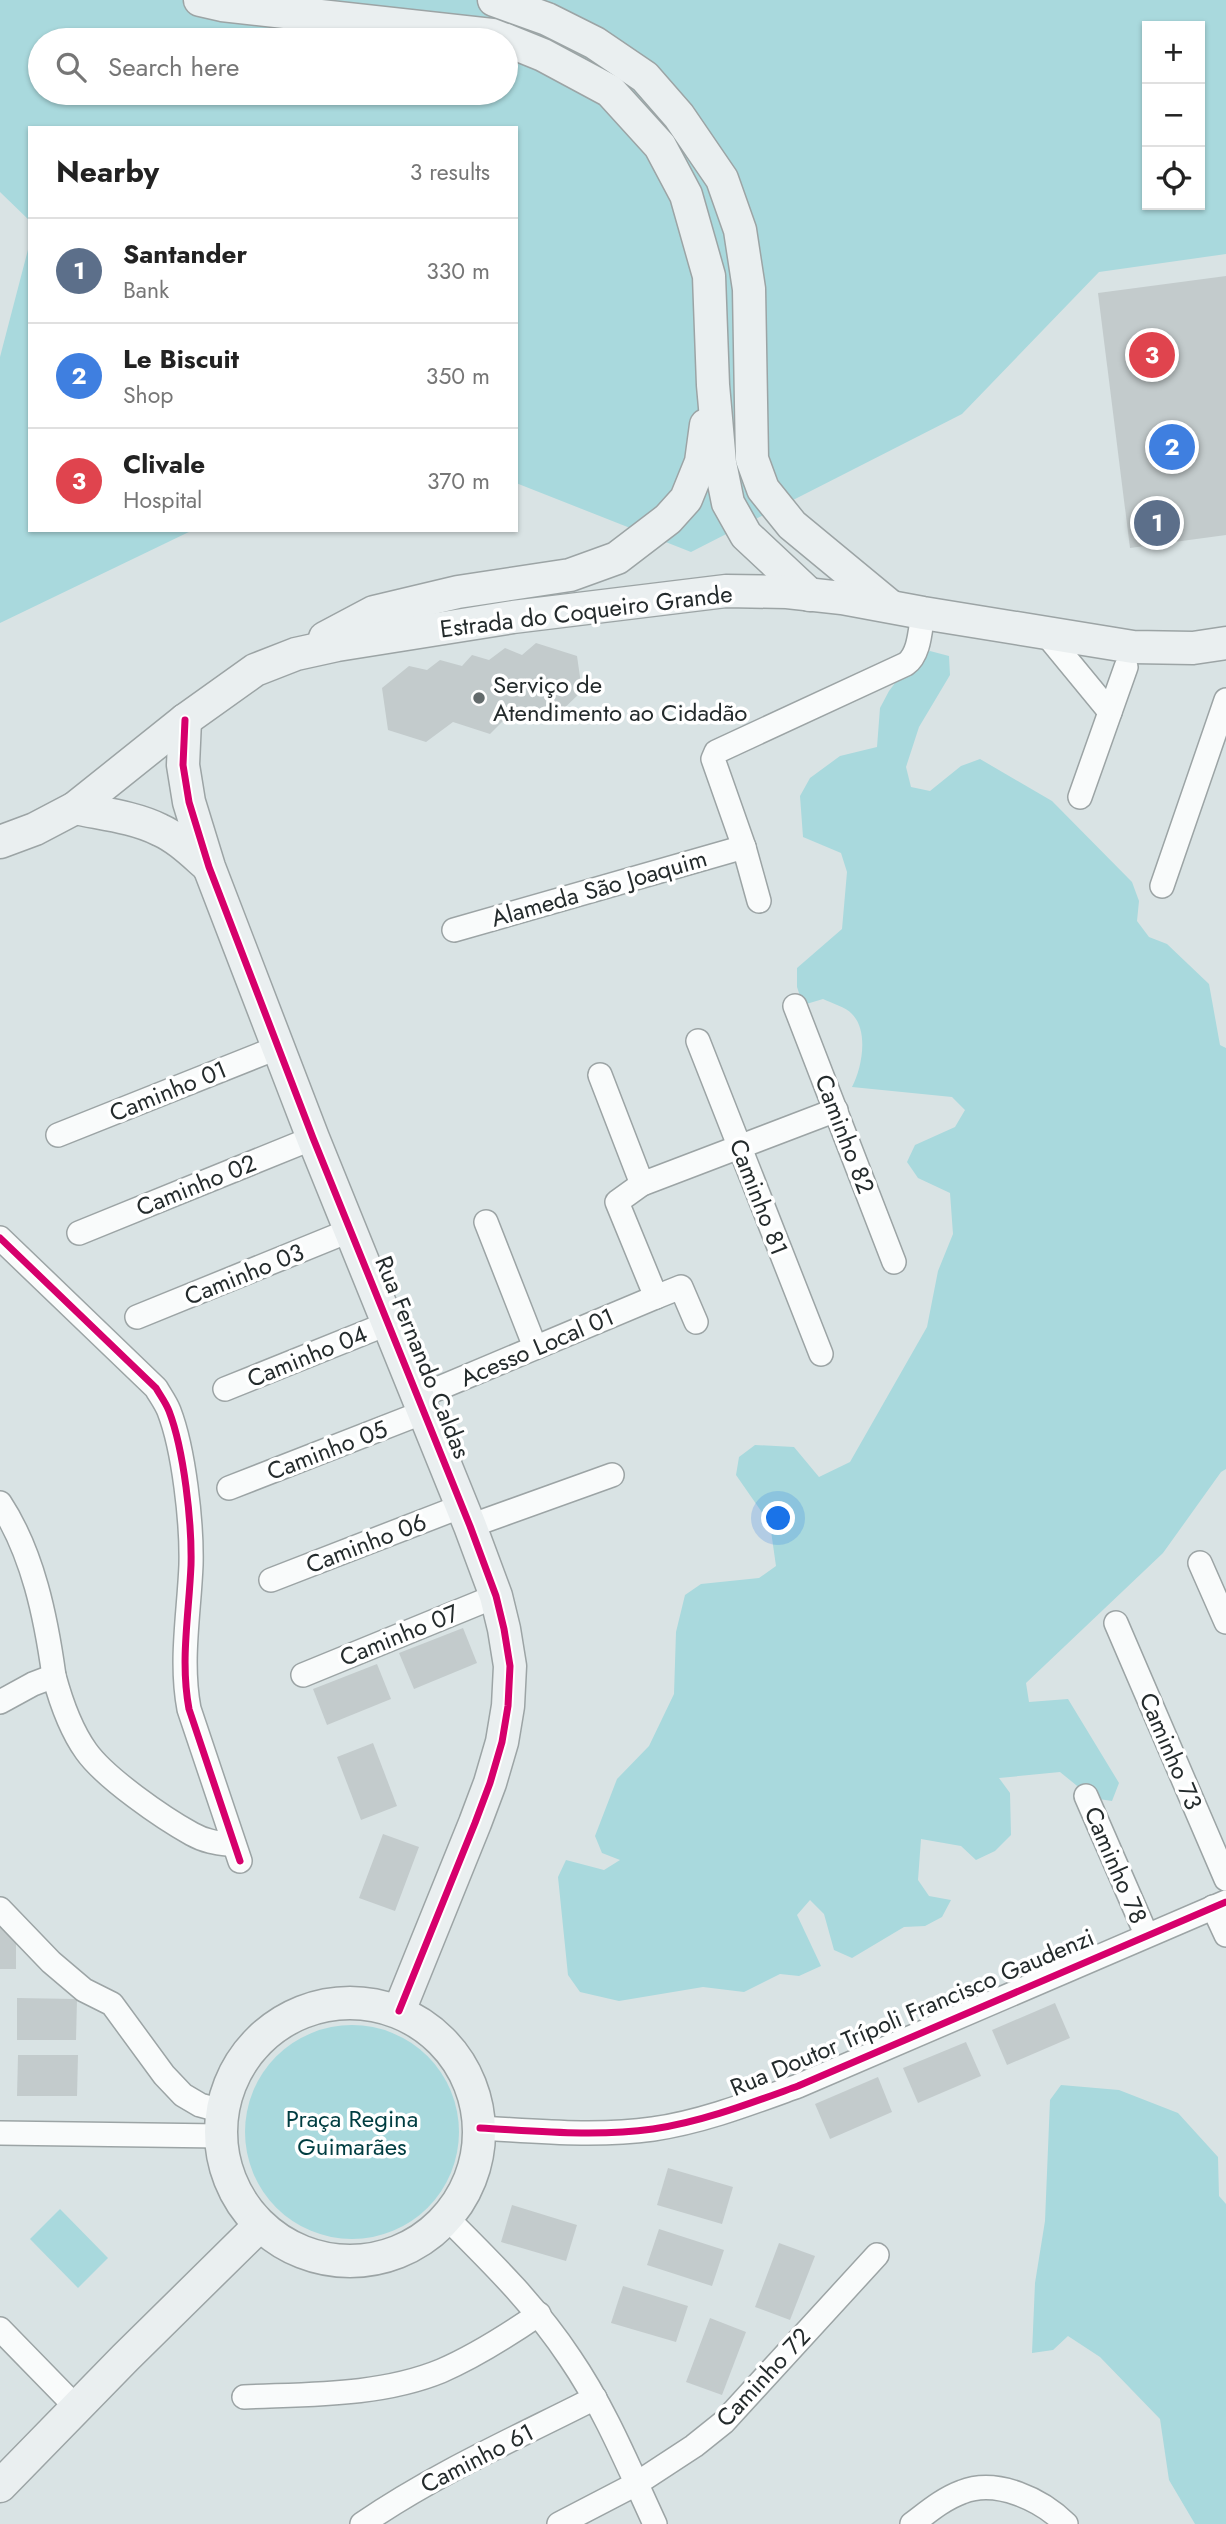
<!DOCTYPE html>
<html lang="en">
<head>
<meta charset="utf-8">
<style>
	:root { --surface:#fff; --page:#f2f2f2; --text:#222; --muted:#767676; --line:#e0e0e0; --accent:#636b6c }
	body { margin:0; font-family:Jost,sans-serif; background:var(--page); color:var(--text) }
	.controls { position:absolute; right:21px; top:21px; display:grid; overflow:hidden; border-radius:0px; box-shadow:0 2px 5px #0004 }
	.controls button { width:63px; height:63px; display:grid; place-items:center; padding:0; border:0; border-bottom:2px solid var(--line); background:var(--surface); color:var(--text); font:35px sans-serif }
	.you { position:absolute; left:779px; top:1519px; width:24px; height:24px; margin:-18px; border:5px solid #fff; border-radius:50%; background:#1a73e8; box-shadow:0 0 0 10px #1a73e833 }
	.badge { display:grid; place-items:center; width:46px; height:46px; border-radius:50%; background:var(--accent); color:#fff; font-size:23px; font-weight:700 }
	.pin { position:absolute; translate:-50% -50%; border:4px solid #fff; box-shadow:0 2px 7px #0006 }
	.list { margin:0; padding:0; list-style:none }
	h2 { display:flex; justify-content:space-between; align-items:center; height:91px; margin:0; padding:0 28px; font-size:30px }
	h2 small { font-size:23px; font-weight:400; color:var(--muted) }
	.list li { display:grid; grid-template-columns:46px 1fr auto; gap:21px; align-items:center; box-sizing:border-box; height:105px; padding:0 28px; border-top:2px solid var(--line) }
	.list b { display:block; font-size:26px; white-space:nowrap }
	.list p { margin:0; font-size:23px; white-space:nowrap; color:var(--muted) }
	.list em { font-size:23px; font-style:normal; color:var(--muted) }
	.icon { flex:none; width:38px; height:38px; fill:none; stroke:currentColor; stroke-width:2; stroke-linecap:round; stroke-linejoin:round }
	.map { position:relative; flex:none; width:1226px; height:2524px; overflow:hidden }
	.search { position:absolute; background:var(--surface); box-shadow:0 2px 5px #0004; left:28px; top:28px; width:490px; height:77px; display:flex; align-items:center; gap:18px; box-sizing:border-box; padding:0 24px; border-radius:38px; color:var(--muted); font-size:26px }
	.panel { position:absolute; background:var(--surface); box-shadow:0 2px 5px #0004; left:28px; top:126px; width:490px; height:406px; border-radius:0px }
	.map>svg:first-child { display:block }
	.green { fill:#a9d9dd; fill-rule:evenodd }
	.building { fill:#c3cbcc }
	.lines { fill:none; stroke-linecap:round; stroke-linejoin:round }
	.street-casing { stroke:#9ca4a5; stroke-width:26 }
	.secondary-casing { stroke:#9ca4a5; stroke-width:35 }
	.street { stroke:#f9fbfb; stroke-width:23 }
	.secondary { stroke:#eaeff0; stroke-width:32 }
	.cycleway-casing { stroke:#fff; stroke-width:11 }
	.cycleway { stroke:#d6006c; stroke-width:7 }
	.poi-dot { fill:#636b6c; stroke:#fff; stroke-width:2.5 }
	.labels { text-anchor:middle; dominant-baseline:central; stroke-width:7; stroke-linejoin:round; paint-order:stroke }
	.street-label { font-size:24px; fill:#242b2c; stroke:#fff }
	.poi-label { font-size:24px; fill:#242b2c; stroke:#fff; text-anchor:start }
	.park-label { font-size:24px; fill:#003d41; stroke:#fff }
</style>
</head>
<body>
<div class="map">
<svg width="1226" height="2524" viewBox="0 0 1226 2524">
	<rect width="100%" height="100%" fill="#d9e3e4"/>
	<g class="green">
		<path d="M 0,0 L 1226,0 L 1226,254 L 1099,272 L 962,414 L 691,552 L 516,483 L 516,128 L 30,128 L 30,221 L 0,192 ZM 1147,26 L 1200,26 L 1200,205 L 1147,205 ZM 40,40 L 506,40 L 506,93 L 40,93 Z"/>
		<path d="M 30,242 L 30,530 L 193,530 L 0,623 L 0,357 Z"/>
		<path d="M 930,651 L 949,656 L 950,675 L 919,727 L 906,767 L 911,787 L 930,791 L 961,766 L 980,759 L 1052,801 L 1132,882 L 1139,901 L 1137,921 L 1149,937 L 1167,944 L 1209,984 L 1220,1045 L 1226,1048 L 1226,1469 L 1221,1472 L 1163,1553 L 1026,1683 L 1029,1702 L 1068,1699 L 1119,1783 L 1112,1801 L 1092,1798 L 1060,1772 L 999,1778 L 1010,1793 L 1011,1835 L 995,1851 L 976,1860 L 961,1846 L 921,1839 L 918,1880 L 929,1896 L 951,1900 L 942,1917 L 925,1926 L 904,1927 L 852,1958 L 834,1950 L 824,1914 L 810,1900 L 797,1915 L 821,1966 L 799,1976 L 780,1974 L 744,1992 L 703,1987 L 619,2001 L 580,1992 L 568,1975 L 558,1877 L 566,1860 L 604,1870 L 620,1860 L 602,1853 L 595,1836 L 617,1779 L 649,1746 L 674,1694 L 676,1632 L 685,1595 L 701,1584 L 759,1578 L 776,1566 L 770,1524 L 736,1475 L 739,1457 L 755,1445 L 794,1447 L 819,1477 L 850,1462 L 927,1327 L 938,1271 L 953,1234 L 950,1193 L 918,1178 L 907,1162 L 915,1145 L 955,1127 L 965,1110 L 952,1097 L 852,1087 C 862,1068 869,1031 852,1014 C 846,1007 831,1003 823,999 L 803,1005 L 797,987 L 797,968 L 842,929 L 847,872 L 841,853 L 803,837 L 800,796 L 810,778 L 840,756 L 877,747 L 880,708 L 889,691 L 913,659 Z"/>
		<circle cx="352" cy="2132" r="107"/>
		<path d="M 1061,2085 L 1119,2090 L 1178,2113 L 1218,2157 L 1219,2196 L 1226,2204 L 1226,2524 L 1195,2524 L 1169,2480 L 1160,2419 L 1100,2357 L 1068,2336 L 1053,2350 L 1032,2353 L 1035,2283 L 1045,2221 L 1050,2100 Z"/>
		<path d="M 60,2209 L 108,2258 L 78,2288 L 30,2239 Z"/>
	</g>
	<g class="building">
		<path d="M 1226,276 L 1226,535 L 1130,548 L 1098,293 Z"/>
		<path d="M 536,643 L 577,656 L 582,691 L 552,720 L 535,706 L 515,709 L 490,734 L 453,722 L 426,742 L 388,730 L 382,688 L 409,666 L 427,670 L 440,660 L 462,666 L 472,655 L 489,660 L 505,648 L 522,655 Z"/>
		<path d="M 463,1628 L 477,1663 L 414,1689 L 399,1653 Z"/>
		<path d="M 377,1664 L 391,1699 L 327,1725 L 313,1689 Z"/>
		<path d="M 373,1743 L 397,1806 L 361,1820 L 337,1757 Z"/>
		<path d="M 383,1834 L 419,1847 L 395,1911 L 359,1898 Z"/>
		<rect x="0" y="1927" width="16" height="42"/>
		<path d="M 17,1998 L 77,1999 L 76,2040 L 17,2040 Z"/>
		<path d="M 1055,2003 L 1070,2038 L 1007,2065 L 992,2030 Z"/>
		<path d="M 966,2042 L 981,2076 L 918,2103 L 903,2068 Z"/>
		<path d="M 18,2055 L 78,2055 L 77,2096 L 17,2096 Z"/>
		<path d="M 878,2077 L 892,2112 L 830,2139 L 815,2104 Z"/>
		<path d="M 668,2168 L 733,2187 L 722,2224 L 657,2205 Z"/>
		<path d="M 512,2205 L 577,2225 L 566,2261 L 501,2242 Z"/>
		<path d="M 659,2229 L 724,2250 L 712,2286 L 647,2265 Z"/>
		<path d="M 779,2243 L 815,2256 L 790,2320 L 755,2307 Z"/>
		<path d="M 623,2286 L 688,2306 L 676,2342 L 611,2323 Z"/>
		<path d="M 710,2318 L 746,2332 L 722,2395 L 686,2382 Z"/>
	</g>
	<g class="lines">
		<defs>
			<g id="street">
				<path d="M 1045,633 L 1110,712"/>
				<path d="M 1080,797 L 1126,667"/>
				<path d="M 1162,886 L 1226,700"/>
				<path d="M 759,901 L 744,847 L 713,759 L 716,752 L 906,664 C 920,654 920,629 923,613"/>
				<path d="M 454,930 L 744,847"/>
				<path d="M 795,1006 L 894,1262"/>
				<path d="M 698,1041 L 821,1354"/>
				<path d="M 600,1075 L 642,1184"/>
				<path d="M 58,1135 L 279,1047"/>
				<path d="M 486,1222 L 535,1347"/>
				<path d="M 79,1233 L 313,1138"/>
				<path d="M 0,1238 L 156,1388 C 160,1395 166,1403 169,1411 C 184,1450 192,1523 191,1565 C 189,1614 180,1661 189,1709 L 240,1861"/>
				<path d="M 137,1317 L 351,1230"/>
				<path d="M 696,1322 L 681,1287 L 656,1297 L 617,1202 L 642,1184 L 836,1110"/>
				<path d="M 225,1389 L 389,1323"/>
				<path d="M 418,1397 L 656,1297"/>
				<path d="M 229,1488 L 424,1412"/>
				<path d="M 0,1503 C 33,1553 46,1618 54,1676"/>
				<path d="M 470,1526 L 612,1475"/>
				<path d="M 1200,1563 L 1226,1622"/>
				<path d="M 271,1580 L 462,1506"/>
				<path d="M 1116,1623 L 1226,1879"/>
				<path d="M 303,1675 L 496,1596"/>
				<path d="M 0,1702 L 33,1684 L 54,1676 C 61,1702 71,1730 86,1751 C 105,1778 163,1818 192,1834 C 206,1842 219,1843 234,1845"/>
				<path d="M 1086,1796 L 1146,1934"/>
				<path d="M 1213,1907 L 1226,1935"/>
				<path d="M 0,1909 L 51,1962 L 84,1990 L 112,2004 L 164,2075 L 183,2095 L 200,2105 L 222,2111"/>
				<path d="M 480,2128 C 537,2131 595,2137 653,2129 C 702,2122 751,2103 798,2086 L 1226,1902"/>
				<path d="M 0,2133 L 220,2136"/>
				<path d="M 447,2218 C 491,2262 535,2305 570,2358 C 605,2409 629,2468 655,2524"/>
				<path d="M 0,2329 L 77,2408"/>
				<path d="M 244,2397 C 308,2394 380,2396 441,2371 C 476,2356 507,2336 539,2314"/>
				<path d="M 362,2524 C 435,2474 516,2438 595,2398"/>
				<path d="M 559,2524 L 636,2484 L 694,2446 L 724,2422 L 877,2255"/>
				<path d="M 912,2524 C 928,2512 943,2499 962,2492 C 997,2478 1042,2500 1066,2524"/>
			</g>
			<g id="secondary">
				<path d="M 200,0 L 222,5 L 492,35 L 505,40"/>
				<path d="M 494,0 L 547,19 L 595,43 L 645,77 L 679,116 L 722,179 L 740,230 L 749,289 L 752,459 L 763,489 L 792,525 L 890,606"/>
				<path d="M 506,40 L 543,55 L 610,91 L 660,146 L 686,195 L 709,276 L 713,385 L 720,463 L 728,503 L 746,535 L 810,595"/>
				<path d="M 325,638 L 374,612 L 458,592 L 570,575 L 617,558 L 668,519 L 686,499 L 701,462 L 706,425"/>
				<path d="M 185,720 L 183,765 L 189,802 L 209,867 L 313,1138 L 470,1526 L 496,1596 L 504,1629 L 510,1666 L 508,1706 L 502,1742 L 490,1783 L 475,1823 L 399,2011"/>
				<path d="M 75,808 C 103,814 134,817 160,830 C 178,838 193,853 208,866"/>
				<path d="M 0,842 L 35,829 L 75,808 L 185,720 L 255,670 L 296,654 L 337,645 L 513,617 L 726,591 L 787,592 L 842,598 L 923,613 L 1133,647 L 1193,648 L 1226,643"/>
				<circle cx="350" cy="2132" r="129"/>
				<path d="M 0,2486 L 125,2358 L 259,2226"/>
			</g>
		</defs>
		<use href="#street" class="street-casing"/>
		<use href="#secondary" class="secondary-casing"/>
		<use href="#street" class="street"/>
		<use href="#secondary" class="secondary"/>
		<defs>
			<g id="cycleway">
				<path d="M 185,720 L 183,765 L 189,802 L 209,867 L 313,1138 L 470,1526 L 496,1596 L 504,1629 L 510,1666 L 508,1706 L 502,1742 L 490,1783 L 475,1823 L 399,2011"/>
				<path d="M 0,1238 L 156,1388 C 160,1395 166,1403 169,1411 C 184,1450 192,1523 191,1565 C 189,1614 180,1661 189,1709 L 240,1861"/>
				<path d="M 480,2128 C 537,2131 595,2137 653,2129 C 702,2122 751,2103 798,2086 L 1226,1902"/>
			</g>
		</defs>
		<use href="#cycleway" class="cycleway-casing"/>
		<use href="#cycleway" class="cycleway"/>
	</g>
	<circle class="poi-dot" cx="479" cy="698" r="7"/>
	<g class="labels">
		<g class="street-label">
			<text transform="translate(586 611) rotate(-7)">Estrada do Coqueiro Grande</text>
			<text transform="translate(599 888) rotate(-16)">Alameda São Joaquim</text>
			<text transform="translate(168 1091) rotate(-22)">Caminho 01</text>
			<text transform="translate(845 1134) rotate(69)">Caminho 82</text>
			<text transform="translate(196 1185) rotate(-22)">Caminho 02</text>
			<text transform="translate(759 1197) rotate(69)">Caminho 81</text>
			<text transform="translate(244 1274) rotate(-22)">Caminho 03</text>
			<text transform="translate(537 1347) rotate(-23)">Acesso Local 01</text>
			<text transform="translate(307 1356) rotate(-22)">Caminho 04</text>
			<text transform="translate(423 1357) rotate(68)">Rua Fernando Caldas</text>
			<text transform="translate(327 1450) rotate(-21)">Caminho 05</text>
			<text transform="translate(366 1543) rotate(-21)">Caminho 06</text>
			<text transform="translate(399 1635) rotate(-22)">Caminho 07</text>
			<text transform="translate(1171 1751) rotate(67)">Caminho 73</text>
			<text transform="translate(1116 1865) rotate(67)">Caminho 78</text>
			<text transform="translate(912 2012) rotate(-23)">Rua Doutor Trípoli Francisco Gaudenzi</text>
			<text transform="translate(763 2377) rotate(-47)">Caminho 72</text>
			<text transform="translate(477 2458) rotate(-27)">Caminho 61</text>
		</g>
		<g class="poi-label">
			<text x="493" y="684">Serviço de<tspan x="493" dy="28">Atendimento ao Cidadão</tspan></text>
		</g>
		<g class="park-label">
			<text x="352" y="2118">Praça Regina<tspan x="352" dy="28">Guimarães</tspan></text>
		</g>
	</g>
</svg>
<div class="controls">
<button>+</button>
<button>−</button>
<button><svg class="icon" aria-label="locate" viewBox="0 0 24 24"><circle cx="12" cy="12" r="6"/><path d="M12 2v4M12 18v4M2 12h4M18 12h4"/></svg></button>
</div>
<div class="you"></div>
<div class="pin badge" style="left:1157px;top:523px;background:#5c6f8a">1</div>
<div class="pin badge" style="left:1172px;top:447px;background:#3f7fe0">2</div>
<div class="pin badge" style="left:1152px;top:355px;background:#e0444e">3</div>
<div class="search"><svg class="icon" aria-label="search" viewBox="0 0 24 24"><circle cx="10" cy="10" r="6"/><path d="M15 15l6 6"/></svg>Search here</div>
<section class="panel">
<h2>Nearby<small>3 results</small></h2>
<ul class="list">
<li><span class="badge" style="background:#5c6f8a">1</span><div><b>Santander</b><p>Bank</p></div><em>330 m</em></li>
<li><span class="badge" style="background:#3f7fe0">2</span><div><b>Le Biscuit</b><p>Shop</p></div><em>350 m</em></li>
<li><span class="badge" style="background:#e0444e">3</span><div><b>Clivale</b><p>Hospital</p></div><em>370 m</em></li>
</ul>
</section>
</div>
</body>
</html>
